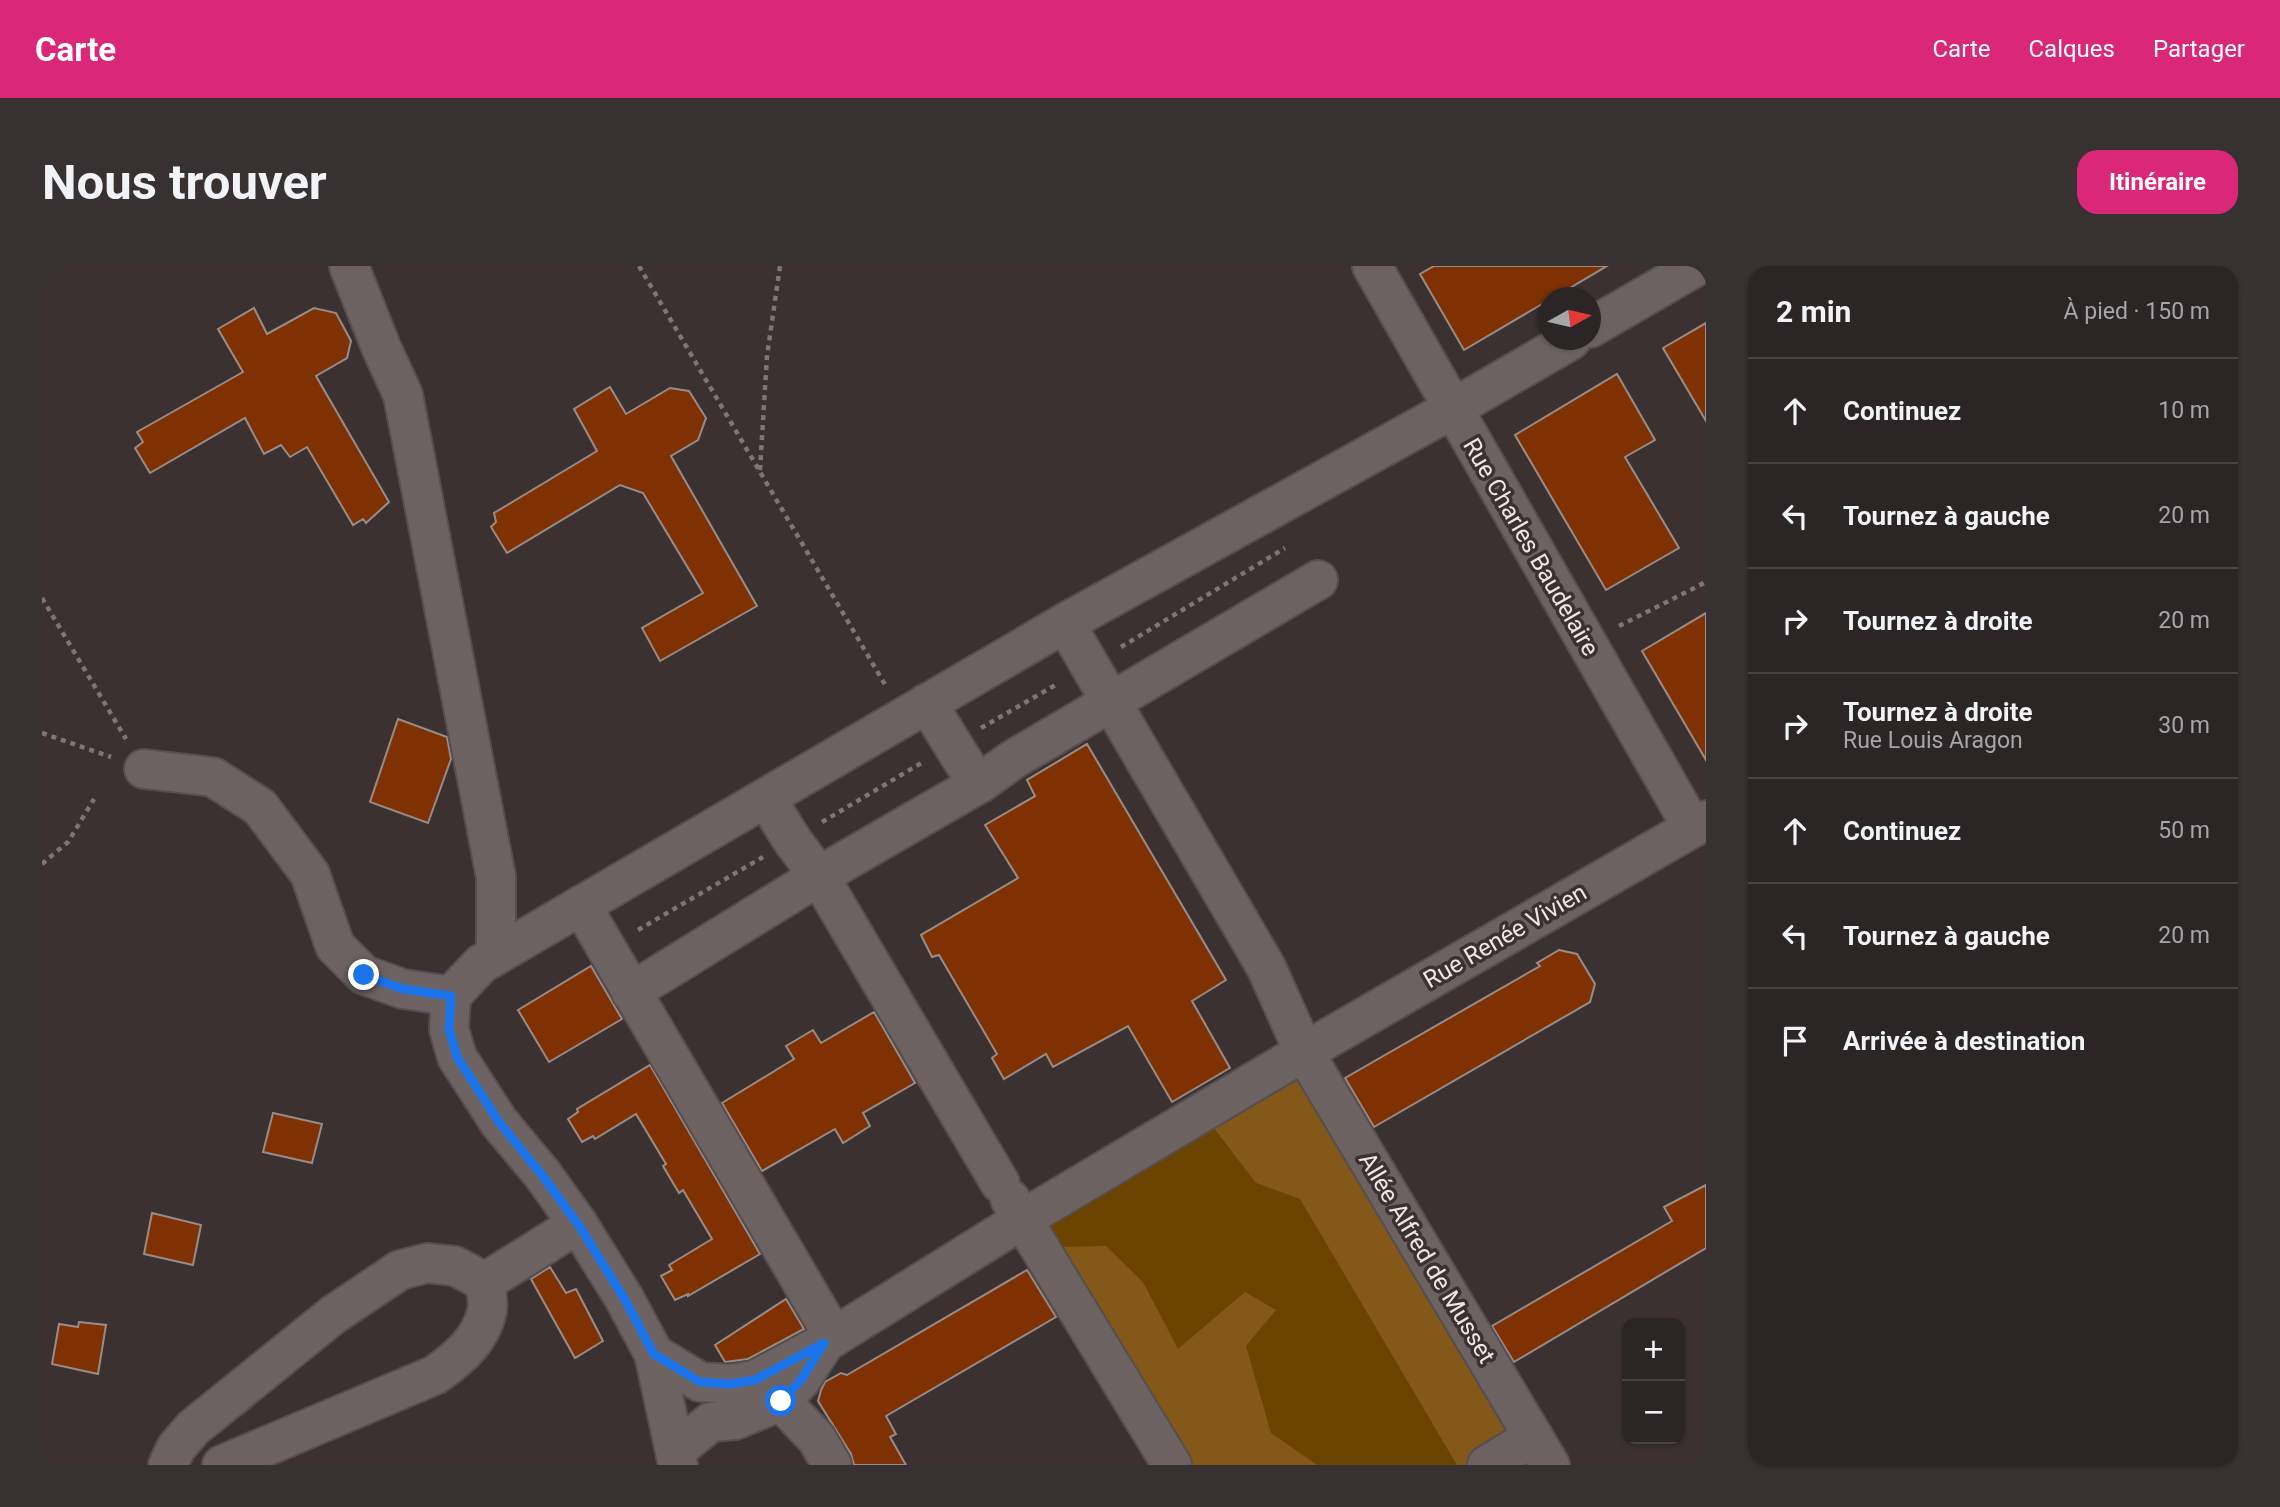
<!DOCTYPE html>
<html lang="fr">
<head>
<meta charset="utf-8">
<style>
	:root { --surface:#2c2525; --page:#383132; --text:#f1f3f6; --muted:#a6a5a7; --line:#484242; --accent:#db2777 }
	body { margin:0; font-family:Roboto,sans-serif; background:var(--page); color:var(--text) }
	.controls { position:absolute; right:21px; bottom:21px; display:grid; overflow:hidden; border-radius:14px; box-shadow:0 2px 5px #0004 }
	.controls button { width:63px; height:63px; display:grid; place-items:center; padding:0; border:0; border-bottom:2px solid var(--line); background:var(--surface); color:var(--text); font:35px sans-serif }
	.compass { position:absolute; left:1496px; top:21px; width:63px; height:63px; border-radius:50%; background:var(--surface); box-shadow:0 2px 5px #0004; rotate:82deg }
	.stop { position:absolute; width:21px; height:21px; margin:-16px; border:5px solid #1a73e8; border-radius:50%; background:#fff }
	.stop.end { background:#1a73e8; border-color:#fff; box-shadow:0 2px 7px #0008 }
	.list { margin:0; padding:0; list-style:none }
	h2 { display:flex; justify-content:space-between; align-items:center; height:91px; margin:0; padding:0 28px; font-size:30px }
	h2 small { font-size:23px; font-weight:400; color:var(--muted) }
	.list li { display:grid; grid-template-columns:46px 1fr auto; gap:21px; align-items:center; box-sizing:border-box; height:105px; padding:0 28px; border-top:2px solid var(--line) }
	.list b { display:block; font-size:26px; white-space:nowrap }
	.list p { margin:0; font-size:23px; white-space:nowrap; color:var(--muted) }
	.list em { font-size:23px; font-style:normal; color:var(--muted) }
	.icon { flex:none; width:38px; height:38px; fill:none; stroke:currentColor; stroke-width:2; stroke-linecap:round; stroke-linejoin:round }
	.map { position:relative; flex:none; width:1664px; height:1199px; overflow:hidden; border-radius:21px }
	header { display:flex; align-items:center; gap:42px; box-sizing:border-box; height:98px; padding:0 35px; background:var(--accent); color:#fff }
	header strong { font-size:33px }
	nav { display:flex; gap:38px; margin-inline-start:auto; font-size:24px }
	.intro { display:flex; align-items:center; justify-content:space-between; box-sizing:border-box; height:168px; padding:0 42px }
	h1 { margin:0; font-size:49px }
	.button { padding:18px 32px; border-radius:21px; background:var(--accent); color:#fff; font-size:24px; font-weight:700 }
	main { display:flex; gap:42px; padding:0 42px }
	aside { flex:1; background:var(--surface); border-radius:21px; box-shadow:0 2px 5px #0004 }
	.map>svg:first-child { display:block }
	.green { fill:#6b4402 }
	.forest { fill:#845819 }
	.building { fill:#7f3103; stroke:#978c87; stroke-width:2 }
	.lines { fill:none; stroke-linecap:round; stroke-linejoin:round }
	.minor-casing { stroke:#574e4f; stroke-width:42 }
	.path { stroke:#7e7575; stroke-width:4.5; stroke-dasharray:5 5; stroke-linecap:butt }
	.minor { stroke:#6d6262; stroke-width:38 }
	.route { stroke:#1a73e8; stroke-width:9 }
	.labels { text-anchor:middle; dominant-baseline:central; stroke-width:7; stroke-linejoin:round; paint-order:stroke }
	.street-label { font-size:24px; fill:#eee7e7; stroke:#3b3131 }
</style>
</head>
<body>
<header>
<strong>Carte</strong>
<nav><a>Carte</a><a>Calques</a><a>Partager</a></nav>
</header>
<div class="intro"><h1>Nous trouver</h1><a class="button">Itinéraire</a></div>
<main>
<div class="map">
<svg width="1664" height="1199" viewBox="0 0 1664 1199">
	<rect width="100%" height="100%" fill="#3b3131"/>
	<path class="green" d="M 1264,799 L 1497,1199 L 1138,1199 L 995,966 Z"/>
	<g class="forest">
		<path d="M 1264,799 L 1497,1199 L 1415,1199 L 1258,933 L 1214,917 L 1168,857 Z"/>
		<path d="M 1064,980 L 1101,1016 L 1136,1083 L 1203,1026 L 1234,1044 L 1204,1080 L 1229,1167 L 1275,1199 L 1138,1199 L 1008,981 Z"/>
	</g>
	<g class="building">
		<path d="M 1392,0 L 1565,0 L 1511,32 L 1507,32 L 1507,34 L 1422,84 L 1378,8 Z"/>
		<path d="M 212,42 L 225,68 L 272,42 L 294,47 L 309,75 L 305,92 L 274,110 L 347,236 L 324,257 L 321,253 L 311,259 L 265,181 L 248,191 L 239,179 L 222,188 L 203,152 L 108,207 L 93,182 L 101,176 L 95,166 L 201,106 L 176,63 Z"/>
		<path d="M 1664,57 L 1664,155 L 1621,82 Z"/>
		<path d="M 1575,108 L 1613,174 L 1583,191 L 1637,282 L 1564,324 L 1473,169 Z"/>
		<path d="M 568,121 L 584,148 L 628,122 L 647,125 L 664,152 L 656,174 L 629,190 L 715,340 L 618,395 L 600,362 L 661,327 L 601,227 L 578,219 L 465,287 L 449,261 L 454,256 L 452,247 L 555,185 L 532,143 Z"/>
		<path d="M 1664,347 L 1664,494 L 1600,385 Z"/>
		<path d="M 356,453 L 405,471 L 409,493 L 386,557 L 328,536 Z"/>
		<path d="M 1045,478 L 1184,714 L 1150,735 L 1188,802 L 1130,836 L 1086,760 L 1011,801 L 1004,788 L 962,813 L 950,792 L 955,788 L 897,689 L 890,691 L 879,669 L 976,612 L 943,559 L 993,530 L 985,514 Z"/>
		<path d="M 1517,684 L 1535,688 L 1553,718 L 1548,736 L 1332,861 L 1303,812 L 1498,700 L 1495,697 Z"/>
		<path d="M 549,700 L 580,753 L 507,796 L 476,744 Z"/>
		<path d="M 832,746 L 873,817 L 821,847 L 828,860 L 801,877 L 793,863 L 720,905 L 680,837 L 752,793 L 744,780 L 771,764 L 779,777 Z"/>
		<path d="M 608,799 L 718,988 L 646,1030 L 646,1028 L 633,1034 L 619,1010 L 630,1004 L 627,999 L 670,973 L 641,924 L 637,927 L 621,900 L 624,898 L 594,848 L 553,873 L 551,870 L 540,876 L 526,853 L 536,846 L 535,843 Z"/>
		<path d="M 231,847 L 280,858 L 270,897 L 221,886 Z"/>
		<path d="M 1664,919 L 1664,982 L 1472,1096 L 1450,1060 L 1630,955 L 1622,941 Z"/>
		<path d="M 110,947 L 159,959 L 151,999 L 102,988 Z"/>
		<path d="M 508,1001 L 524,1027 L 534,1023 L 561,1075 L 533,1092 L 489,1013 Z"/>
		<path d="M 985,1004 L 1014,1051 L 844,1150 L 854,1168 L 848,1171 L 864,1199 L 812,1199 L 809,1188 L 776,1135 L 779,1124 L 783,1116 L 799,1107 L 805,1109 Z"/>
		<path d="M 744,1033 L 762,1063 L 706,1093 L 683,1096 L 673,1079 Z"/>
		<path d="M 37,1056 L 64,1059 L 56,1108 L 10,1098 L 17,1058 L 36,1061 Z"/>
	</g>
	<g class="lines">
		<defs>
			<g id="minor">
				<path d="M 307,0 L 339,81 L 361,129 L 454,611 L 454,689"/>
				<path d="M 1330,0 L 1650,561"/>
				<path d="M 1548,62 L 1655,0"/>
				<path d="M 885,437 L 924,500 L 938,517"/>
				<path d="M 102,503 L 171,511 L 218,541 L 268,608 L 293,680 L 322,709 L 361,723 L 409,730"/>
				<path d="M 724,532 L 750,574 L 777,610 L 958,917"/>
				<path d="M 539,639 L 792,1071"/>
				<path d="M 589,726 L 777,610 L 938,517 L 972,493 L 1276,314"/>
				<path d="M 968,933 L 1130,1199"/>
				<path d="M 443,1016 L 536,958"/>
				<path d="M 612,1088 L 658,1116 L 689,1118 L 713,1114 L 782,1077 L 986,950 L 1262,786 L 1224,701 L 1023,357"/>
				<path d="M 739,1135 L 775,1173 L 790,1199"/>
				<path d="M 634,1184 L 669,1156 L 693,1154 L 739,1135 L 759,1114 L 780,1081"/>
				<path d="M 126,1199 L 134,1182 L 151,1162 L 291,1049 L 358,1004 L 385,997 L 413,1000 L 443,1016"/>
				<path d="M 180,1199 L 393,1109 C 416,1093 439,1074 445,1045 C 447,1036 444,1025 443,1016"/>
				<path d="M 636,1199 L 612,1088 L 582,1032 L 536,958 L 501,909 L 457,856 L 415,791 L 407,763 L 409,730 L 439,698 L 1023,357 L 1410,143 L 1529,74"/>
				<path d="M 1445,1199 L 1491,1171"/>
				<path d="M 1508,1199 L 1262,786 L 1664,554"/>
			</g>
		</defs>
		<use href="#minor" class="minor-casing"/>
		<g class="path">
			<path d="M 597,0 L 845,422"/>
			<path d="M 718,204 L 725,90 L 738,0"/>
			<path d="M 0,332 L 84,473"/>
			<path d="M 1577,360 L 1664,316"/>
			<path d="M 1079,381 L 1243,282"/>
			<path d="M 939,462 L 1017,417"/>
			<path d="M 0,467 L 69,491"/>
			<path d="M 780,556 L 881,496"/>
			<path d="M 0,598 L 26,576 L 52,533"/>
			<path d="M 596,664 L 721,591"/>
		</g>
		<use href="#minor" class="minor"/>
	</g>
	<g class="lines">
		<path class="route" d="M 322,709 L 361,723 L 409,730 L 407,763 L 415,791 L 457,856 L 500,909 L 536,958 L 582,1032 L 612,1088 L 658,1116 L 689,1118 L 713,1114 L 782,1077 L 759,1114 L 739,1135"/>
	</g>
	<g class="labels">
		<g class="street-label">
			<text transform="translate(1489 281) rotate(60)">Rue Charles Baudelaire</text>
			<text transform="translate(1463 670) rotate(-30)">Rue Renée Vivien</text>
			<text transform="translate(1385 992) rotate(59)">Allée Alfred de Musset</text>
		</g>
	</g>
</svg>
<div class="controls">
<button>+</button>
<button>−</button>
</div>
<svg class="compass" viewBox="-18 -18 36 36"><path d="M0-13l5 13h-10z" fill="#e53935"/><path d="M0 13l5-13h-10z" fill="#a6a5a7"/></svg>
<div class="stop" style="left:739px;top:1135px"></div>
<div class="stop end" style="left:322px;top:709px"></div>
</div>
<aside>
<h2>2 min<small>À pied · 150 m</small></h2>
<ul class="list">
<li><svg class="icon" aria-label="ahead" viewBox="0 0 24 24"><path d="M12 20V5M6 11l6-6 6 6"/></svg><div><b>Continuez</b></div><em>10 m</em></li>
<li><svg class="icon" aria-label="left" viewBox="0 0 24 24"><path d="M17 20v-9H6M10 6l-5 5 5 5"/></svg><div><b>Tournez à gauche</b></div><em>20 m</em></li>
<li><svg class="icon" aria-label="right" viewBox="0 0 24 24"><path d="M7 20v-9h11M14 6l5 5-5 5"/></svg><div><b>Tournez à droite</b></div><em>20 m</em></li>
<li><svg class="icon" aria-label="right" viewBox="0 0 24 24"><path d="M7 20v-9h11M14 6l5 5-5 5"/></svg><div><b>Tournez à droite</b><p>Rue Louis Aragon</p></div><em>30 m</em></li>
<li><svg class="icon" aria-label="ahead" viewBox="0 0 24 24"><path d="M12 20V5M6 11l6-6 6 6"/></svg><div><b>Continuez</b></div><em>50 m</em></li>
<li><svg class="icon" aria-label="left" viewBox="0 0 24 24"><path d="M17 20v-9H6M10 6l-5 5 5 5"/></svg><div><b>Tournez à gauche</b></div><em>20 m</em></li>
<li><svg class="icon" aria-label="arrive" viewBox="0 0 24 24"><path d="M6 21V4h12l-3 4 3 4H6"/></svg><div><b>Arrivée à destination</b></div></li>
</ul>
</aside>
</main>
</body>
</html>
